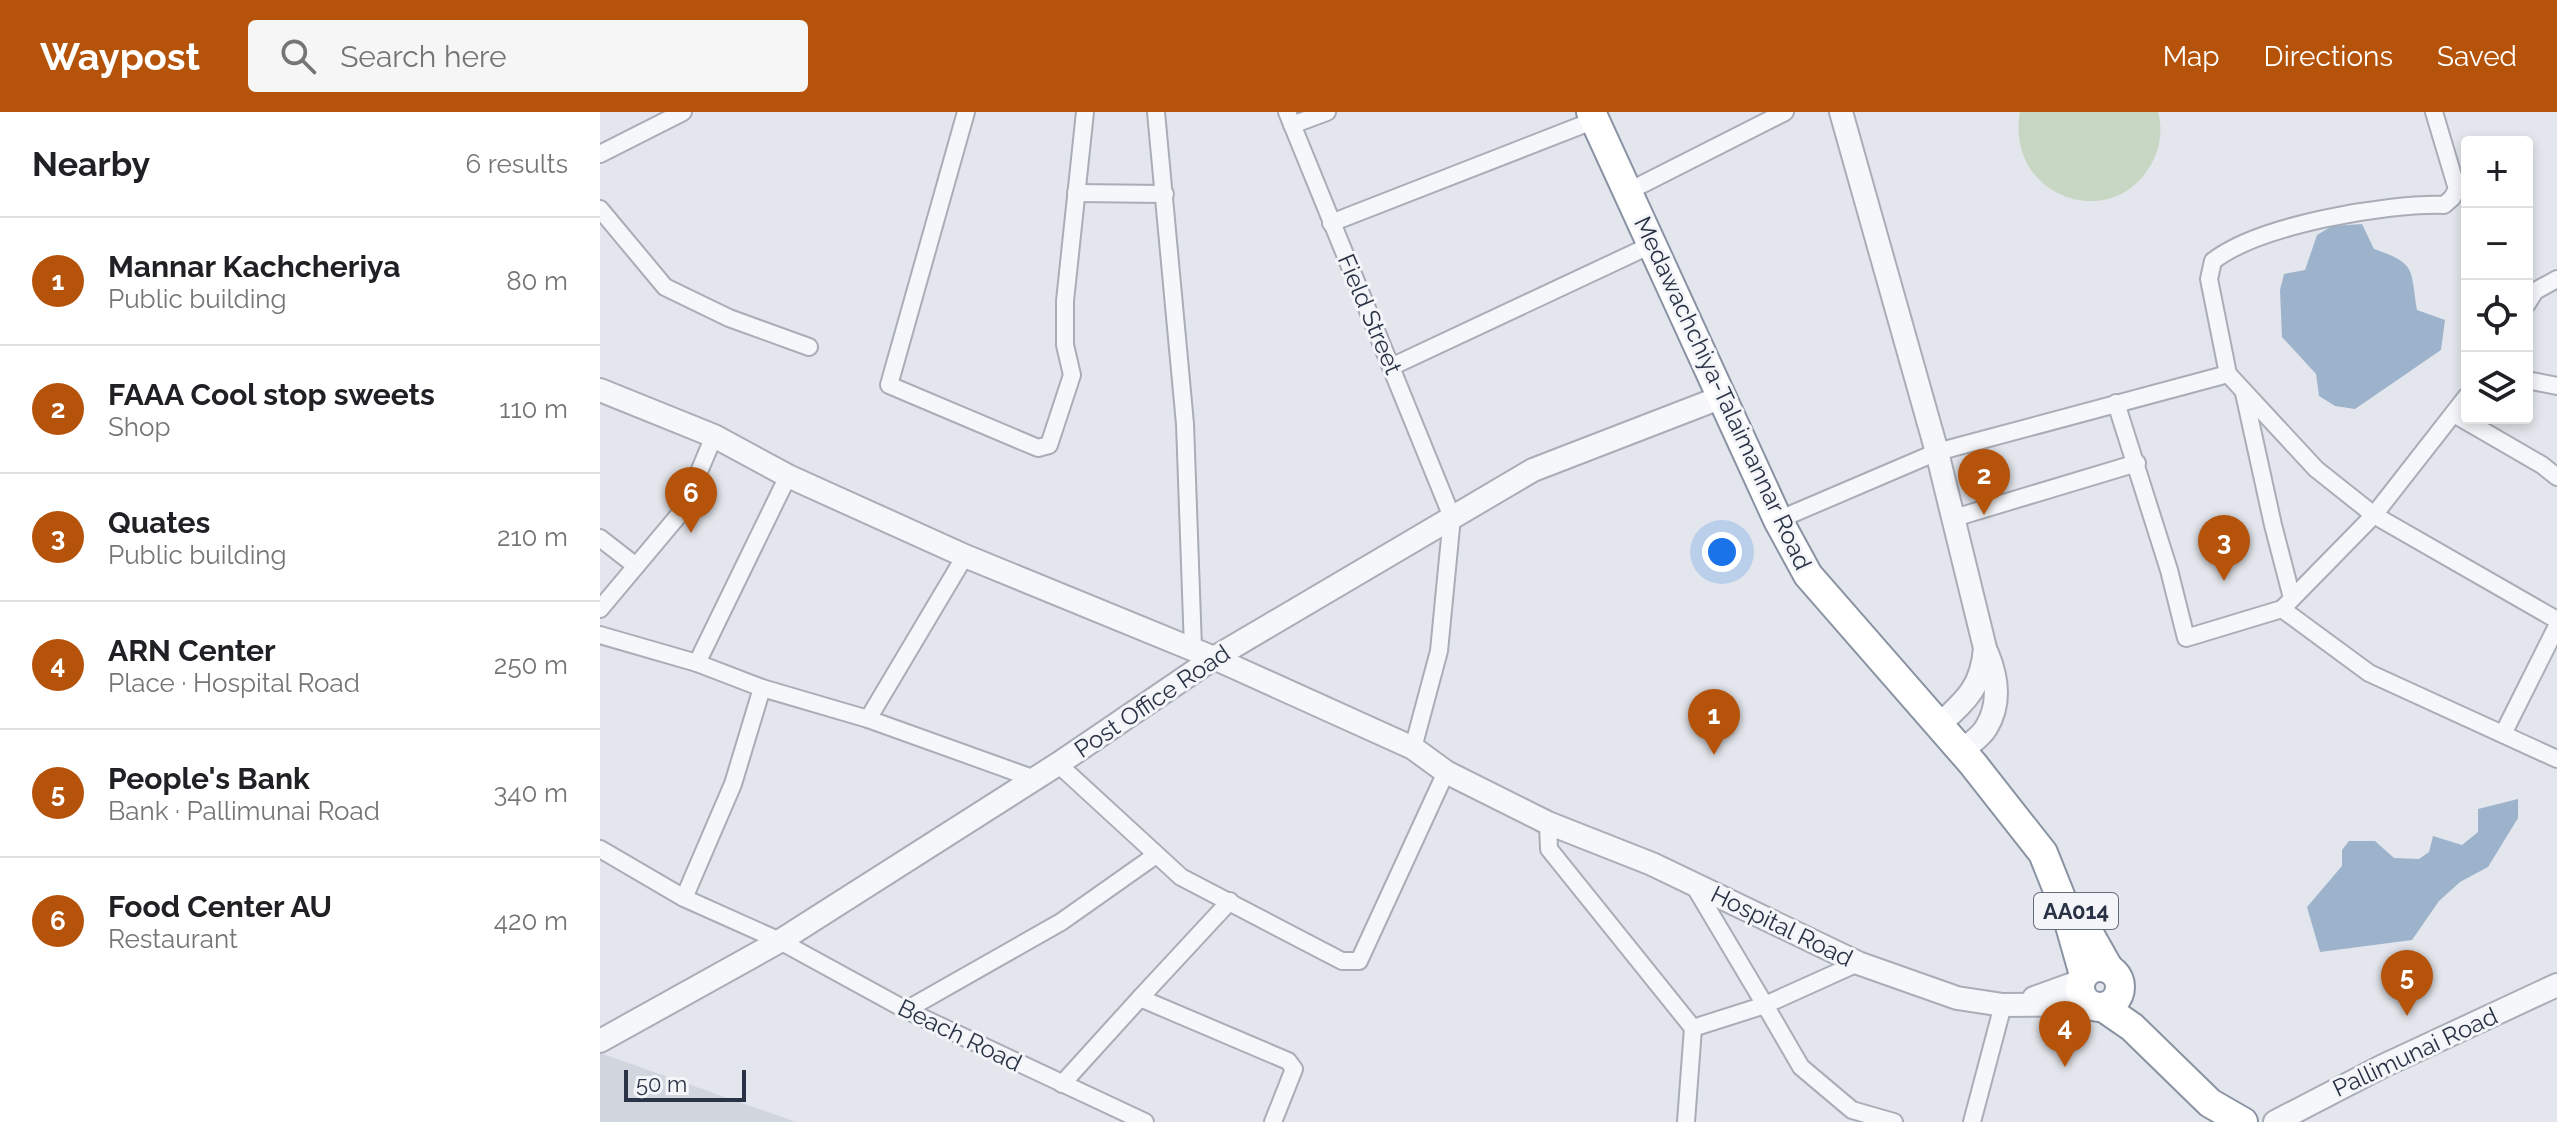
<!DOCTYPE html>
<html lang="en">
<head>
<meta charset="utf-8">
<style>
	:root { --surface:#fff; --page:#f6f6f6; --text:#202124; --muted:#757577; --line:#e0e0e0; --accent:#b45309 }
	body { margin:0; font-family:Raleway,sans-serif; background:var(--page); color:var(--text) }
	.controls { position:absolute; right:24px; top:24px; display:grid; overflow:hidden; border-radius:8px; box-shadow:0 4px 12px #0003 }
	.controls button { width:72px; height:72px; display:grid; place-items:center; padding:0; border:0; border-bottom:2px solid var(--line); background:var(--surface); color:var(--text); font:40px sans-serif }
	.scale { position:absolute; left:24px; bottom:20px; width:122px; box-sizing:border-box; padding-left:8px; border:4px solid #2a3345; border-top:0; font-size:22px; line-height:28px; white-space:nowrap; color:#2a3345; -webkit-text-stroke:6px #f3f5f9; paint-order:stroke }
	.you { position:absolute; left:1122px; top:440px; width:28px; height:28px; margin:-20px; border:6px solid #fff; border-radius:50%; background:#1a73e8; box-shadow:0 0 0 12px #1a73e833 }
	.badge { display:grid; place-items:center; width:52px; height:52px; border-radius:50%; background:var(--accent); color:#fff; font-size:26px; font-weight:700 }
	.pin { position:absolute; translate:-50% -66px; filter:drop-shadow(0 2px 4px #0008) }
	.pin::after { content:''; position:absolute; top:42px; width:28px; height:24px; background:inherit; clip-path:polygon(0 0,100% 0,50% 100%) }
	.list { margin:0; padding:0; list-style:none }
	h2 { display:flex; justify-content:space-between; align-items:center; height:104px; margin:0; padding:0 32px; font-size:34px }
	h2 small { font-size:26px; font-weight:400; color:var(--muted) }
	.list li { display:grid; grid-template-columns:52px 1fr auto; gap:24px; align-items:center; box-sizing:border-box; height:128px; padding:0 32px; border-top:2px solid var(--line) }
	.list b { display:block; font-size:30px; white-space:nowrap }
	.list p { margin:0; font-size:26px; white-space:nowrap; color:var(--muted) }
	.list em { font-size:26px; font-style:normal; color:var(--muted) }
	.icon { flex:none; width:44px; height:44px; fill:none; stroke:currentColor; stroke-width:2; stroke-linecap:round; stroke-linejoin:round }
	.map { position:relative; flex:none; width:1957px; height:1010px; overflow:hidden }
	header { display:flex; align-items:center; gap:48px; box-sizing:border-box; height:112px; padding:0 40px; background:var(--accent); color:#fff }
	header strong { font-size:38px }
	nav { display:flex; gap:44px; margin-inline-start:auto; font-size:28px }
	.search { width:560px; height:72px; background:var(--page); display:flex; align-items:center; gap:20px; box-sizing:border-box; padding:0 28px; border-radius:8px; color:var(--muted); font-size:30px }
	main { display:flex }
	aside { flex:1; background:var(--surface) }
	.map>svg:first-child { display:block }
	.built { fill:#d1d5de }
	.green { fill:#c8d6c4 }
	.water { fill:#9db3cc }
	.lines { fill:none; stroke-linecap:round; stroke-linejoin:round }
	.minor-casing { stroke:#a8adb7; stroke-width:20 }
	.tertiary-casing { stroke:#a8adb7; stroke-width:26 }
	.trunk-casing { stroke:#8a93a3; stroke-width:32 }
	.minor { stroke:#f6f7fa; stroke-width:16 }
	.tertiary { stroke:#f6f7fa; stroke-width:22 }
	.trunk { stroke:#fff; stroke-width:28 }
	.labels { text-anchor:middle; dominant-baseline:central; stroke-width:6; stroke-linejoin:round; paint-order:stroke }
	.shield { fill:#f3f5f9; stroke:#666d7b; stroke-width:2 }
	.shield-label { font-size:22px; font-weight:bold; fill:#2a3345 }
	.street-label { font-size:24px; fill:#2a3345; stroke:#f3f5f9 }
</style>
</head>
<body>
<header>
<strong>Waypost</strong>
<div class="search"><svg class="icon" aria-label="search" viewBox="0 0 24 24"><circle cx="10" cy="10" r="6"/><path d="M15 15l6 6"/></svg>Search here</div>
<nav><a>Map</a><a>Directions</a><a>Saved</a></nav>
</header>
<main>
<aside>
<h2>Nearby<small>6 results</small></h2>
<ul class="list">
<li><span class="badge">1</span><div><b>Mannar Kachcheriya</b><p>Public building</p></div><em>80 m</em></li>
<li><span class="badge">2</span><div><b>FAAA Cool stop sweets</b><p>Shop</p></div><em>110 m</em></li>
<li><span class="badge">3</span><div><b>Quates</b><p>Public building</p></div><em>210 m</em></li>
<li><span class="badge">4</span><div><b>ARN Center</b><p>Place · Hospital Road</p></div><em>250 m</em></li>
<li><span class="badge">5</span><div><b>People's Bank</b><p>Bank · Pallimunai Road</p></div><em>340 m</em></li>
<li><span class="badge">6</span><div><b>Food Center AU</b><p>Restaurant</p></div><em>420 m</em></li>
</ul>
</aside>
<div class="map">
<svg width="1957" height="1010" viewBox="0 0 1957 1010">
	<rect width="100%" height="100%" fill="#e3e6ec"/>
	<path class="built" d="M 0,941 L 196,1010 L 0,1010 Z"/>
	<path class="green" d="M 1420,0 L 1558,0 C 1562,14 1561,29 1556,42 C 1522,126 1404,89 1420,0 Z"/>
	<g class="water">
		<path d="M 1762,112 L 1774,137 C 1817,152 1810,156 1817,198 L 1845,208 L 1841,238 L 1755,297 L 1735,294 L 1719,284 L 1716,262 L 1682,225 L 1680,178 L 1684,162 L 1705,158 L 1717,123 L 1732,114 Z"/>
		<path d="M 1918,687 L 1918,706 L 1888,755 L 1860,770 L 1839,789 L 1812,828 L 1720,840 L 1707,795 L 1742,754 L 1742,738 L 1749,729 L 1775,729 L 1794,746 L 1819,747 L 1829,740 L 1833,724 L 1862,733 L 1878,720 L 1878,697 Z"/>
	</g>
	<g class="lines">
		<defs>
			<g id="minor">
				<path d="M 366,0 L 289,273 L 438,336 L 449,333 L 472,263 L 465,233 L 465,189 L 485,0"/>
				<path d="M 556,0 L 585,312 L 593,536"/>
				<path d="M 687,0 L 852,405 L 839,539 L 813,636"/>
				<path d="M 1834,0 L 1857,77 L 1852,86 L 1844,93 C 1786,91 1659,113 1613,149 L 1609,167 L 1628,262 L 1716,357 L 1774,403 L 1957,508"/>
				<path d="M 692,13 L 727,0"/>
				<path d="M 0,42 L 83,0"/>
				<path d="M 1027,80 L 1185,0"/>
				<path d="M 476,81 L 565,82"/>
				<path d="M 0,97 L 65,175 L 129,206 L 209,235"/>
				<path d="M 731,111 L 995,8"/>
				<path d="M 1927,192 L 1935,179 L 1957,167"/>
				<path d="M 793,254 L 1051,133"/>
				<path d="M 1927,268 L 1957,274"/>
				<path d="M 1644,281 L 1673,413 L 1692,486"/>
				<path d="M 1516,291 L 1569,458 L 1586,526 L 1682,497 L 1774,403 L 1867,284"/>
				<path d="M 1854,302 L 1942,353 L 1957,365"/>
				<path d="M 1354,406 L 1537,351"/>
				<path d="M 1178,408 L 1337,340 L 1628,262"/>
				<path d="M 0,426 L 36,454"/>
				<path d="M 365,444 L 268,607 L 435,667"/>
				<path d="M 0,497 L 83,398 L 114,324"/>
				<path d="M 1682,497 L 1769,561 L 1957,647"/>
				<path d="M 0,523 L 97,551 L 162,576 L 268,607"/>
				<path d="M 97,551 L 188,364"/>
				<path d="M 1903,622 L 1957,514"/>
				<path d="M 458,652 L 581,765 L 742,849 L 759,849 L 846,660"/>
				<path d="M 948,711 L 949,737 L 1093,916"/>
				<path d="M 0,737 L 84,786 L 180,829 L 306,898 L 545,1010"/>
				<path d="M 84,786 L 133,672 L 162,576"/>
				<path d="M 1258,851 L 1165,893 L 1201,955 L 1252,998 L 1294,1010"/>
				<path d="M 540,886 L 630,789"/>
				<path d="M 306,898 L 461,810 L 556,743"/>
				<path d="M 462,972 L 540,886 L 688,949 L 694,957 L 673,1010"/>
				<path d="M 1086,1010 L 1093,916 L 1165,893 L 1093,772"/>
				<path d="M 1372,1010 L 1403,893"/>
			</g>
			<g id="tertiary">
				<path d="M 1241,0 L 1337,340 L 1385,536 C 1382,575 1366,588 1339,613"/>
				<path d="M 0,278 L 114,324 L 188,364 L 365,444 L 614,546 L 813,636 L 846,660 L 948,711 L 1052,752 L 1258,851 L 1357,886 L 1403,893 L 1489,892"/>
				<path d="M 1362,639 C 1369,632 1381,625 1386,616 C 1401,592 1397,565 1387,541"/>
				<path d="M 1434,886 L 1481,869"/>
				<path d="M 0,929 L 180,829 L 458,652 L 614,546 L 933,358 L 1122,285"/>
				<path d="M 1675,1010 L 1783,954 L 1957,873"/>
			</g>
			<g id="trunk">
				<path d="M 991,0 L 1178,408 L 1208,463 L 1373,652 L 1443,741 L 1465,796 L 1484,863"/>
				<path d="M 1479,804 L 1509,857"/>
				<circle cx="1500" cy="875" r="20"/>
				<path d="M 1503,895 L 1532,915 L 1610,991 L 1643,1010"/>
			</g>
		</defs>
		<use href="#minor" class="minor-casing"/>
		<use href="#tertiary" class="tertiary-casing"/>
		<use href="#trunk" class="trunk-casing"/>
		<use href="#minor" class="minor"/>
		<use href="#tertiary" class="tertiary"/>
		<use href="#trunk" class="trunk"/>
	</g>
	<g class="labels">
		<rect class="shield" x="1434" y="781" width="84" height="36" rx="6"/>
		<g class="shield-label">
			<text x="1476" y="799">AA014</text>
		</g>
		<g class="street-label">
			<text transform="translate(770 202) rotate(67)">Field Street</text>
			<text transform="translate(1123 281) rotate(65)">Medawachchiya-Talaimannar Road</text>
			<text transform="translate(552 589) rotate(-34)">Post Office Road</text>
			<text transform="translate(1182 814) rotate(26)">Hospital Road</text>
			<text transform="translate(360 923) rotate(26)">Beach Road</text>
			<text transform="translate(1815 940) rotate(-25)">Pallimunai Road</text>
		</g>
	</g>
</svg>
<div class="controls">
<button>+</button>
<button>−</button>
<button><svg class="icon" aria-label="locate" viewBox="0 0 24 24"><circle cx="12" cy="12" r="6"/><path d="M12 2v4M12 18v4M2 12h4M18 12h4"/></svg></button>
<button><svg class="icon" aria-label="layers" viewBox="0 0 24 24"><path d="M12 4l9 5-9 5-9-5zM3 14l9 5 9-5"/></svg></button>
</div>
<div class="scale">50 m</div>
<div class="you"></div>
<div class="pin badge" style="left:1114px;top:643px">1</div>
<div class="pin badge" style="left:1384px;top:403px">2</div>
<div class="pin badge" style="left:1624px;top:469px">3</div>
<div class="pin badge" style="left:1465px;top:955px">4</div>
<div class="pin badge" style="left:1807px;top:904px">5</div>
<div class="pin badge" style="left:91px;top:421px">6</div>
</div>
</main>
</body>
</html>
